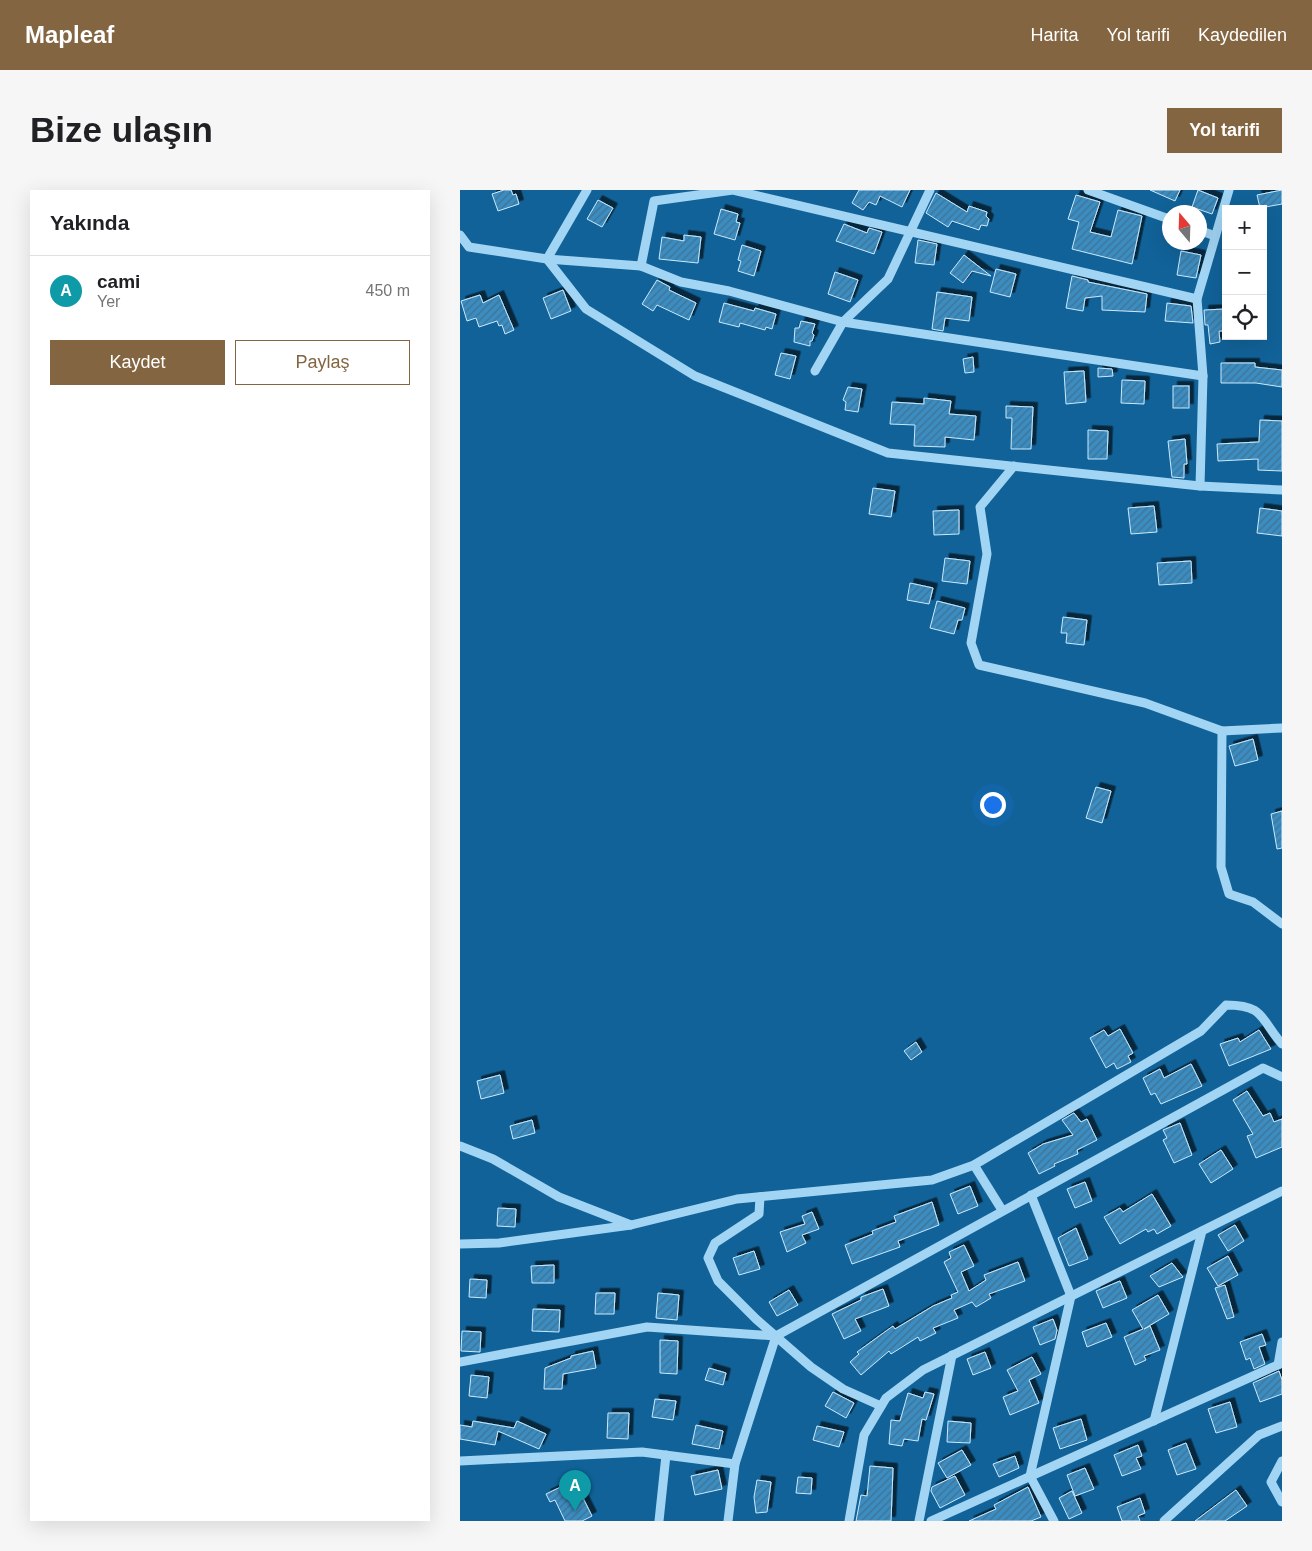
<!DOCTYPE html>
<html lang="tr">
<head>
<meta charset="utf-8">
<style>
	:root { --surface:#fff; --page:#f6f6f6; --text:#202124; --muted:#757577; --line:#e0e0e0; --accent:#846541 }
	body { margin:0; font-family:Helvetica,sans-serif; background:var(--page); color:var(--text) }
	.controls { position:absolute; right:15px; top:15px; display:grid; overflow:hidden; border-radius:0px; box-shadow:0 5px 20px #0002 }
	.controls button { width:45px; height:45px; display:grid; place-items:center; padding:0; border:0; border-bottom:1px solid var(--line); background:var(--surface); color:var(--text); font:25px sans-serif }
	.compass { position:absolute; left:702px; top:15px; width:45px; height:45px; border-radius:50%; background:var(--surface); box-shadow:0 5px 20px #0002; rotate:341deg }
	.you { position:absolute; left:532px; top:614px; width:18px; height:18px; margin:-12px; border:4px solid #fff; border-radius:50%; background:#1a73e8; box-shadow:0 0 0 8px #1a73e833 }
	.badge { display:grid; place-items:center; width:32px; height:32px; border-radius:50%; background:var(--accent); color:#fff; font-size:16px; font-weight:700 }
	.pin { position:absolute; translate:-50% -41px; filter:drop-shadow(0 1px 2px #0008) }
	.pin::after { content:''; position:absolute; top:26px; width:18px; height:15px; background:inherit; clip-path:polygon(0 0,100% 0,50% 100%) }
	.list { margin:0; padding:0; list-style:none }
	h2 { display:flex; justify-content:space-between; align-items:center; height:65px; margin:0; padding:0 20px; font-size:21px }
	h2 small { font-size:16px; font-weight:400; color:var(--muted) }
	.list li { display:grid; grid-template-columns:32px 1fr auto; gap:15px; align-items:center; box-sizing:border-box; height:70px; padding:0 20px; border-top:1px solid var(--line) }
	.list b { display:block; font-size:19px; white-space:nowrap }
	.list p { margin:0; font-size:16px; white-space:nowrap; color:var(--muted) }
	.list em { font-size:16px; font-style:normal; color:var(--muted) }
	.actions { display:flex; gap:10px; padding:15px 20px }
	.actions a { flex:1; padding:11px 0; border:1px solid var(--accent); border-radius:0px; text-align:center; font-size:18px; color:var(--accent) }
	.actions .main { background:var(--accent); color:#fff }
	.icon { flex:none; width:28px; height:28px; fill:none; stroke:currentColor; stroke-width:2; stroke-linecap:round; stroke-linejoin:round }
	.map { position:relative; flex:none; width:822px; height:1331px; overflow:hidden; border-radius:0px }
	header { display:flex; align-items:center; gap:30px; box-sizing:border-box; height:70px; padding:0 25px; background:var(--accent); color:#fff }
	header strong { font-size:24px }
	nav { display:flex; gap:28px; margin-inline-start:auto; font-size:18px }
	.intro { display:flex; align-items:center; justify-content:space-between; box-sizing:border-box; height:120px; padding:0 30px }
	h1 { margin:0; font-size:35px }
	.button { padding:12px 22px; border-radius:0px; background:var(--accent); color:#fff; font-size:18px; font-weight:700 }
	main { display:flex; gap:30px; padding:0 30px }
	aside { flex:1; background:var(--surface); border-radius:0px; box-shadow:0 5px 20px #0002 }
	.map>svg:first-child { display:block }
	.building { fill:url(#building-hatch); stroke:#caeafe; filter:url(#shadow) }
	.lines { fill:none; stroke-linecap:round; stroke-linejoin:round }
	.minor { stroke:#a2d5f4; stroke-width:9 }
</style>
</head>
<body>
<header>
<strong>Mapleaf</strong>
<nav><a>Harita</a><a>Yol tarifi</a><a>Kaydedilen</a></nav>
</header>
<div class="intro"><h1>Bize ulaşın</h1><a class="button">Yol tarifi</a></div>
<main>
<aside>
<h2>Yakında<small></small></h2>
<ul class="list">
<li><span class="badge" style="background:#0f9aa8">A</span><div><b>cami</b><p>Yer</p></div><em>450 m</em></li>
</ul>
<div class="actions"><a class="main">Kaydet</a><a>Paylaş</a></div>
</aside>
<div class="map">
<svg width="822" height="1331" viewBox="0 0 822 1331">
	<defs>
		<pattern id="building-hatch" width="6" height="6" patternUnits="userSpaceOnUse" patternTransform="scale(1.25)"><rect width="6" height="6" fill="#3a8cc0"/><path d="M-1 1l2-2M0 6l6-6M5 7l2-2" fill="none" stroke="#417292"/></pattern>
		<filter id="shadow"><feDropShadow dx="4.5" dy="-4.5" stdDeviation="0" flood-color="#0009"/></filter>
	</defs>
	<rect width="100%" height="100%" fill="#116298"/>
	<g class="building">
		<path d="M 44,0 L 51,0 L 53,5 L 56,4 L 59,14 L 38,21 L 32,4 Z"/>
		<path d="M 399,0 L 450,0 L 442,17 L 420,6 L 416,15 L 409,12 L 403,20 L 392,13 Z"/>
		<path d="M 690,0 L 720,0 L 715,11 Z"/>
		<path d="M 738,0 L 758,8 L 752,24 L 732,17 Z"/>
		<path d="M 822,0 L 822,14 L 800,18 L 797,5 Z"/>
		<path d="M 476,3 L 507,22 L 509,16 L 527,22 L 526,26 L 529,29 L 527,36 L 521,35 L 519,40 L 492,31 L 488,37 L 466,23 Z"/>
		<path d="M 616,5 L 640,12 L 630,42 L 651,47 L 658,20 L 682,26 L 672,74 L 612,59 L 619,32 L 608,29 Z"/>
		<path d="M 138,10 L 153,18 L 142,37 L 127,29 Z"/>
		<path d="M 261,19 L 278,24 L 276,32 L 280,33 L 275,50 L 254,44 Z"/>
		<path d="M 384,34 L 407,43 L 409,38 L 422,42 L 414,64 L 376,51 Z"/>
		<path d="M 224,45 L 241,47 L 238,73 L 199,69 L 202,47 L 224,51 Z"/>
		<path d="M 458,50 L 477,54 L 474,75 L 455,73 Z"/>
		<path d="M 282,55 L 301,61 L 294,86 L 278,81 L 281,71 L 278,70 Z"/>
		<path d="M 721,61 L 741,65 L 736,88 L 717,85 Z"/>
		<path d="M 504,65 L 531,86 L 512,81 L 503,93 L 490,83 Z"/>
		<path d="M 536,79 L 556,84 L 550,107 L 530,102 Z"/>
		<path d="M 375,82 L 398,90 L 390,112 L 368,104 Z"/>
		<path d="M 612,86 L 628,90 L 628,92 L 687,104 L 685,122 L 642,120 L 642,106 L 625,108 L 623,121 L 606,118 Z"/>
		<path d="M 197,90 L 210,97 L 209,100 L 236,113 L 229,130 L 197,115 L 193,121 L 182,114 Z"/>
		<path d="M 103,100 L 111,121 L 91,129 L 83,108 Z"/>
		<path d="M 477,102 L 512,107 L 509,131 L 485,128 L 483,141 L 472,139 Z"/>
		<path d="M 20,105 L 23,113 L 39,105 L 54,140 L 45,144 L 42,135 L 39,136 L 37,131 L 19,137 L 16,128 L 7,131 L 1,111 Z"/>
		<path d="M 264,113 L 294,121 L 295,118 L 316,124 L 312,139 L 306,137 L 305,140 L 280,133 L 279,137 L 259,132 Z"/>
		<path d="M 707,113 L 731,116 L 733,133 L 705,131 Z"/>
		<path d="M 766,119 L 766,141 L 759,141 L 760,152 L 750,154 L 748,135 L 745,135 L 744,120 Z"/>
		<path d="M 341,131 L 355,134 L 352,143 L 354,145 L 352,151 L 350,151 L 350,156 L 334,152 L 335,138 L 339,138 Z"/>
		<path d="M 321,163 L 336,166 L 330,189 L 315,185 Z"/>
		<path d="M 513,167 L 514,182 L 505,183 L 503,169 Z"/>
		<path d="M 761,173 L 795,173 L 795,177 L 822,180 L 822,197 L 796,193 L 761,193 Z"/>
		<path d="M 638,178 L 652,179 L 653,186 L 638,187 Z"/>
		<path d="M 624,181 L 626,212 L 606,214 L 604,182 Z"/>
		<path d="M 662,190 L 685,191 L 684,214 L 661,213 Z"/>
		<rect x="713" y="196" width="16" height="22"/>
		<path d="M 388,197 L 402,199 L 398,222 L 385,220 L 386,212 L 383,210 Z"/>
		<path d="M 464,208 L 491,211 L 489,224 L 516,226 L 514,250 L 485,247 L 485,257 L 454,256 L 455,235 L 430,234 L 432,212 L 464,214 Z"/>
		<path d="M 546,216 L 573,217 L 571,259 L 551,259 L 552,228 L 546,228 Z"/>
		<path d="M 800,230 L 822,231 L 822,281 L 798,280 L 798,269 L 758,271 L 757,254 L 799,252 Z"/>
		<path d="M 628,240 L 648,241 L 647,269 L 628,269 Z"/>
		<path d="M 725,249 L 727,274 L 724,274 L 724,288 L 712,287 L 708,251 Z"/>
		<path d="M 413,298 L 435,301 L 431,327 L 409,324 Z"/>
		<path d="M 694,316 L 697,342 L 671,344 L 668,318 Z"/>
		<path d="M 800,318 L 822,321 L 822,346 L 797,343 Z"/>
		<path d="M 499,320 L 499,344 L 474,345 L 473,321 Z"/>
		<path d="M 485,368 L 510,371 L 507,394 L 482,391 Z"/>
		<path d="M 731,371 L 732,393 L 699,395 L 697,373 Z"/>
		<path d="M 450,393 L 473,398 L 469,414 L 447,410 Z"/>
		<path d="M 477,411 L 505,418 L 502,430 L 498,430 L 494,444 L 470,438 Z"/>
		<path d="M 603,427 L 627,430 L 624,455 L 606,453 L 607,443 L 601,443 Z"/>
		<path d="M 793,549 L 798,570 L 775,576 L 769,556 Z"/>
		<path d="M 636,597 L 651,601 L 642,633 L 626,628 Z"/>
		<path d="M 822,621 L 822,658 L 817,659 L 811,624 Z"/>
		<path d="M 660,839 L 673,863 L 668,866 L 671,872 L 657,879 L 654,873 L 646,878 L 630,848 L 644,840 L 648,846 Z"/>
		<path d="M 799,840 L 811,859 L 769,876 L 760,854 L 778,848 L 780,852 Z"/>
		<path d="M 456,852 L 462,862 L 451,870 L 444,861 Z"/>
		<path d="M 731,874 L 742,896 L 701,914 L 695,903 L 691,905 L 683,888 L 700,879 L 704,888 Z"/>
		<path d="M 40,885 L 44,903 L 21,909 L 17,891 Z"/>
		<path d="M 787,901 L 803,926 L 810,923 L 814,932 L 822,929 L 822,957 L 796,968 L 787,946 L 793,944 L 773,910 Z"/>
		<path d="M 614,923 L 621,932 L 627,929 L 637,950 L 617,960 L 618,964 L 594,974 L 595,976 L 579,984 L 568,963 L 583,954 L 613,945 L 602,930 Z"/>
		<path d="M 72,930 L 75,943 L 53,949 L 50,936 Z"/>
		<path d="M 720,933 L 732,965 L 714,973 L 703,950 L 707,948 L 703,940 Z"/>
		<path d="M 761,960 L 773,979 L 751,993 L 739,974 Z"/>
		<path d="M 625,992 L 632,1011 L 615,1018 L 607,999 Z"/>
		<path d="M 510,996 L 518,1016 L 498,1024 L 490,1004 Z"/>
		<path d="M 692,1004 L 711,1036 L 697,1044 L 694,1039 L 688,1042 L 686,1039 L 660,1054 L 644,1027 L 660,1018 L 663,1022 Z"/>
		<path d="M 472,1012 L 479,1035 L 438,1051 L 440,1057 L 392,1074 L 385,1055 L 413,1044 L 412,1041 L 436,1032 L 434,1026 Z"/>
		<path d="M 38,1018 L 56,1019 L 55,1037 L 37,1036 Z"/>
		<path d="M 352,1022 L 359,1039 L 342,1045 L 346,1053 L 327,1062 L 320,1042 L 345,1034 L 342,1026 Z"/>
		<path d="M 775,1035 L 784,1051 L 768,1061 L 758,1045 Z"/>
		<path d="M 616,1038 L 628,1069 L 609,1076 L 598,1048 Z"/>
		<path d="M 504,1055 L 514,1076 L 501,1082 L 509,1101 L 526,1090 L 524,1085 L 558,1072 L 565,1091 L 529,1104 L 531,1108 L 516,1117 L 512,1112 L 494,1120 L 498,1128 L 473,1138 L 476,1143 L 460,1151 L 458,1147 L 431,1164 L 429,1161 L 401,1185 L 390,1172 L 399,1164 L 397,1162 L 433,1136 L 435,1139 L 473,1116 L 492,1108 L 491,1105 L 498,1102 L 484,1072 L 491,1068 L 489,1062 Z"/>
		<path d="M 294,1061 L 300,1079 L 279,1085 L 273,1068 Z"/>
		<path d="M 768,1066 L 778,1085 L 758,1096 L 747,1078 Z"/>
		<path d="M 712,1073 L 723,1087 L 699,1097 L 690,1086 Z"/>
		<path d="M 94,1075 L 94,1093 L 72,1093 L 71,1076 Z"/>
		<path d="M 10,1089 L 27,1090 L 26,1108 L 9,1107 Z"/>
		<path d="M 660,1091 L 667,1108 L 643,1118 L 636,1101 Z"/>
		<path d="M 765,1095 L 774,1127 L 767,1129 L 755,1098 Z"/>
		<path d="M 423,1099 L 429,1116 L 395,1129 L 401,1141 L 384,1149 L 372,1124 L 401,1110 L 401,1107 Z"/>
		<path d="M 329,1100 L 338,1115 L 317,1126 L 309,1112 Z"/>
		<path d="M 136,1103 L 155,1103 L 154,1124 L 135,1124 Z"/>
		<path d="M 198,1103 L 219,1105 L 217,1130 L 196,1128 Z"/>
		<path d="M 698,1105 L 709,1124 L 684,1139 L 690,1136 L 700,1160 L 684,1166 L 686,1170 L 675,1175 L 664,1147 L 683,1139 L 672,1120 Z"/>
		<path d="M 73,1119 L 100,1120 L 99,1142 L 72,1141 Z"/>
		<path d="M 593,1129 L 597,1140 L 595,1149 L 580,1155 L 573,1137 Z"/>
		<path d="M 646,1133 L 652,1147 L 627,1157 L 622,1142 Z"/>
		<path d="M 2,1141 L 21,1142 L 20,1162 L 1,1161 Z"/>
		<path d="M 802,1144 L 806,1155 L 799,1157 L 805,1174 L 794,1179 L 790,1168 L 786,1170 L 780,1152 Z"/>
		<path d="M 200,1150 L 218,1151 L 217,1184 L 200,1183 Z"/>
		<path d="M 133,1161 L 136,1178 L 103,1184 L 102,1199 L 84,1199 L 85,1178 L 111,1168 L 111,1166 Z"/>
		<path d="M 525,1162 L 531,1178 L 513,1185 L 507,1169 Z"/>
		<path d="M 572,1167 L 581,1184 L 569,1190 L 579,1213 L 550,1225 L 543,1207 L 558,1201 L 547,1180 Z"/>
		<path d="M 249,1178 L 266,1183 L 263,1195 L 245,1190 Z"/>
		<path d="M 819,1181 L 822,1190 L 822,1204 L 800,1212 L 793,1193 Z"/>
		<path d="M 11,1185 L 29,1187 L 27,1208 L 9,1206 Z"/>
		<path d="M 373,1202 L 394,1213 L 386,1228 L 365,1216 Z"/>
		<path d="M 465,1202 L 474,1204 L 466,1230 L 462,1229 L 458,1251 L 444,1249 L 442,1256 L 429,1254 L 431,1230 L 440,1231 L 448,1203 L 463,1208 Z"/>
		<path d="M 195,1209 L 216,1211 L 213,1230 L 192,1227 Z"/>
		<path d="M 770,1212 L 777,1237 L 756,1243 L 748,1219 Z"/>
		<path d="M 148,1223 L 169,1223 L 168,1249 L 147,1248 Z"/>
		<path d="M 621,1229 L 627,1250 L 600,1259 L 593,1238 Z"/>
		<path d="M 13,1231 L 54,1238 L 57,1231 L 86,1244 L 79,1259 L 38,1241 L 35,1255 L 0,1249 L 0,1235 L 12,1237 Z"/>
		<path d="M 488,1231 L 511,1233 L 510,1253 L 487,1252 Z"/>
		<path d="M 236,1235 L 263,1241 L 259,1259 L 232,1254 Z"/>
		<path d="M 357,1236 L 384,1242 L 379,1257 L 353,1250 Z"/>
		<path d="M 726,1253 L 736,1279 L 717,1285 L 708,1260 Z"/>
		<path d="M 678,1255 L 682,1266 L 676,1268 L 681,1279 L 662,1286 L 654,1265 Z"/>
		<path d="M 502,1260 L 511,1275 L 487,1288 L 478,1273 Z"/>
		<path d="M 555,1266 L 559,1278 L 539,1287 L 533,1274 Z"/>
		<path d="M 410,1276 L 433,1278 L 431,1331 L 396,1331 L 401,1305 L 407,1306 Z"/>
		<path d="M 625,1278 L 634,1299 L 615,1306 L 607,1285 Z"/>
		<path d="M 258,1280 L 262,1299 L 235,1305 L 231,1286 Z"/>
		<path d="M 495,1286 L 505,1305 L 480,1318 L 471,1301 L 472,1297 Z"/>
		<path d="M 338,1287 L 352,1288 L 351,1304 L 336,1303 Z"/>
		<path d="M 297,1290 L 311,1292 L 307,1322 L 296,1323 L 294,1307 Z"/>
		<path d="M 109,1293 L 115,1307 L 121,1304 L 132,1326 L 122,1331 L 105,1331 L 95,1310 L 90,1312 L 86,1304 Z"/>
		<path d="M 568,1297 L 581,1327 L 571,1331 L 509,1331 L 536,1319 L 534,1315 Z"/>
		<path d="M 776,1300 L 787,1316 L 765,1331 L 735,1331 Z"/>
		<path d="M 612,1301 L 622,1323 L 609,1329 L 599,1308 Z"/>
		<path d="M 680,1308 L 685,1323 L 678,1326 L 680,1331 L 662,1331 L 657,1317 Z"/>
	</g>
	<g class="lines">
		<g class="minor">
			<path d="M 127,0 L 87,69 L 126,119 L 235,186 L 428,263 L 740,296 L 822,300"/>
			<path d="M 628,0 L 709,29"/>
			<path d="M 739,40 L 755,46"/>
			<path d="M 0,45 L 9,57 L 87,69 L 181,76"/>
			<path d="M 737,109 L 273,0 L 194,11 L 181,76 L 221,92 L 269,101 L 383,132 L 743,186"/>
			<path d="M 355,181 L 383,132 L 428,89 L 470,0"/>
			<path d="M 554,276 L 520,317 L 527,364 L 511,453 L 519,475 L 685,513 L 762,541 L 822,538"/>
			<path d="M 740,296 L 743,186 L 737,109 L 769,0"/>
			<path d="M 762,541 L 761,677 L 769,704 L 793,712 L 822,734"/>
			<path d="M 0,956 L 33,969 L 99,1007 L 171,1035"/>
			<path d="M 514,975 L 542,1020"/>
			<path d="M 571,1005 L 611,1106 L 570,1286 L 594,1331"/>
			<path d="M 300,1007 L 299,1024 L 255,1053 L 248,1068 L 258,1091 L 296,1129 L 351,1177 L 383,1199 L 421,1216"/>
			<path d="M 0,1054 L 39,1053 L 171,1035 L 277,1009 L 472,990 L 514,975 L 741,841 L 766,815 C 805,815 800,829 822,854"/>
			<path d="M 0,1172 L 187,1137 L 316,1146 L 803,878 L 822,887"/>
			<path d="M 818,1175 L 822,1152"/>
			<path d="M 694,1231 L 742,1041"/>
			<path d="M 0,1271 L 182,1262 L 275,1274"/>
			<path d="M 822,1271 L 811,1292 L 822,1312"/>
			<path d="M 199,1331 L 206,1265"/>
			<path d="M 268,1331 L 275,1274 L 316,1146"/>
			<path d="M 389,1331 L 404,1245 L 426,1208 L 463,1180 L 822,1001"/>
			<path d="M 459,1331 L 492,1165"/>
			<path d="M 471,1331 L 822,1173"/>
			<path d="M 704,1331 L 799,1245 L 822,1236"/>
		</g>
	</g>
</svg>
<div class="controls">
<button>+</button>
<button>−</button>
<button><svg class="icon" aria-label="locate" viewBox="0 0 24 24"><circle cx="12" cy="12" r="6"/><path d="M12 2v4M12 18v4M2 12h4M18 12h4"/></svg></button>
</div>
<svg class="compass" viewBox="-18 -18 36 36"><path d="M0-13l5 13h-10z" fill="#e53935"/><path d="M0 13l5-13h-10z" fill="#757577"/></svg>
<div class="you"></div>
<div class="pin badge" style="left:115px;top:1321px;background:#0f9aa8">A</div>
</div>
</main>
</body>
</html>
